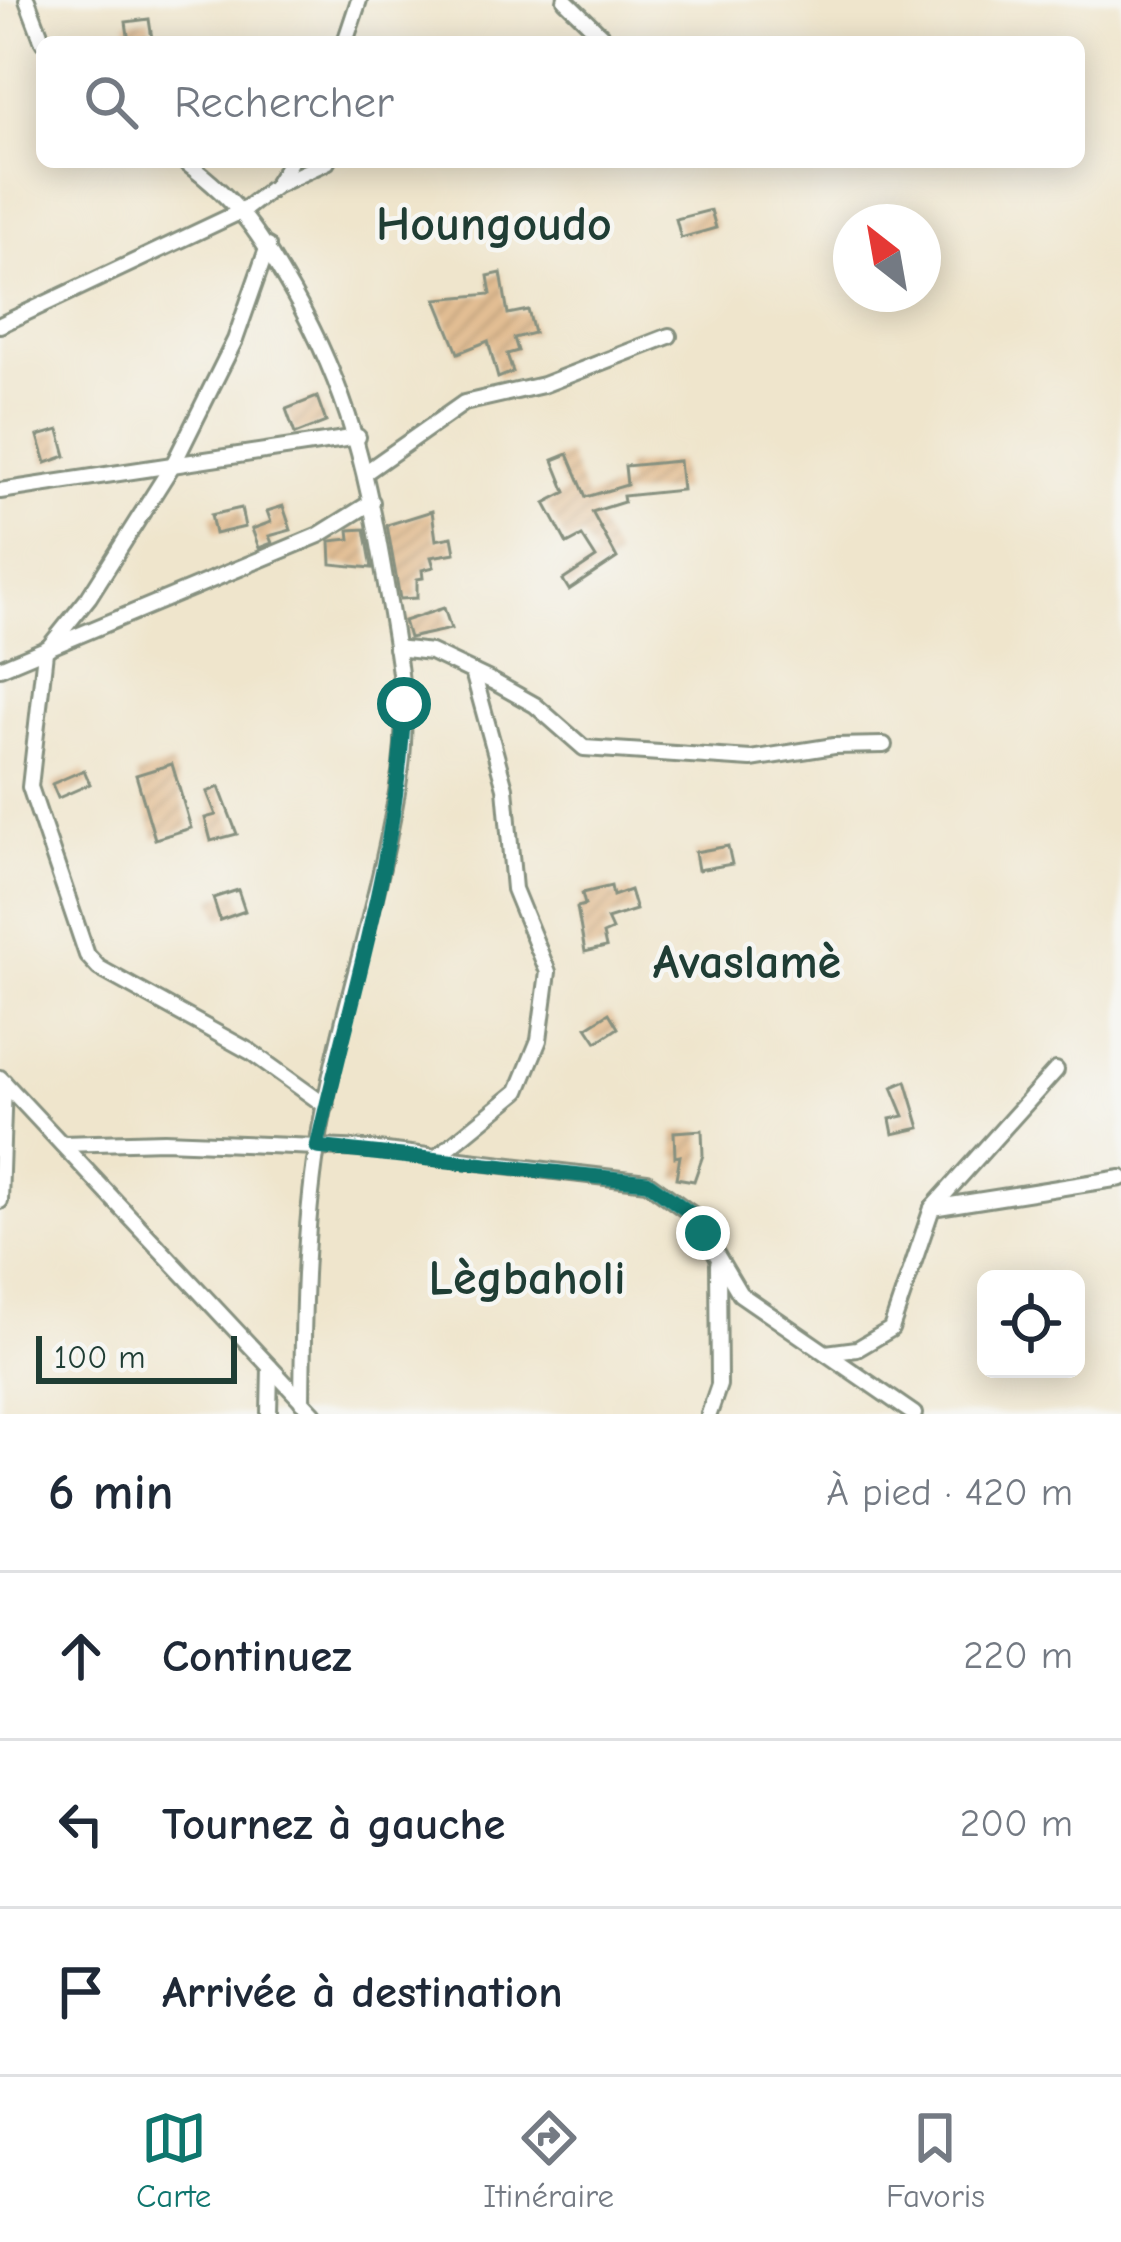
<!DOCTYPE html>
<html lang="fr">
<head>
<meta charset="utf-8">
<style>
	:root { --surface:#fff; --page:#f6f6f7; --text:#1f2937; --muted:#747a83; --line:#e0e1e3; --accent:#0f766e }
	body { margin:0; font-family:"Comic Neue",sans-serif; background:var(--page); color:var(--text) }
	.controls { position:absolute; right:36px; bottom:36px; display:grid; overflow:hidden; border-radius:18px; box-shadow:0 6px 30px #0003 }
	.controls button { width:108px; height:108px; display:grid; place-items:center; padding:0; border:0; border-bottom:3px solid var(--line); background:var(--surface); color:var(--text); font:60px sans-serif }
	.compass { position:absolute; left:833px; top:204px; width:108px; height:108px; border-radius:50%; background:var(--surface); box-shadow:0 6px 30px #0003; rotate:329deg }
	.scale { position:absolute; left:36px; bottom:30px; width:201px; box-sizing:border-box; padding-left:12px; border:6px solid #1f3d34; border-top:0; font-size:33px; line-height:42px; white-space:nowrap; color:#1f3d34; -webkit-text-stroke:9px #f6f6f2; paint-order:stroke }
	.stop { position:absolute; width:36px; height:36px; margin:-27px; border:9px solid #0f766e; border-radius:50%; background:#fff }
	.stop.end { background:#0f766e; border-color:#fff; box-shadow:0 3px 12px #0008 }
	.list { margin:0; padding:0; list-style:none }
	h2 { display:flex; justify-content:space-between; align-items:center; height:156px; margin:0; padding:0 48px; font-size:51px }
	h2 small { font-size:39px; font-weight:400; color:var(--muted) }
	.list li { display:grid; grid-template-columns:78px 1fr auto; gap:36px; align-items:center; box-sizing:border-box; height:168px; padding:0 48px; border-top:3px solid var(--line) }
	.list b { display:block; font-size:45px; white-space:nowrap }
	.list em { font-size:39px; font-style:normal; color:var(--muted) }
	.icon { flex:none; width:66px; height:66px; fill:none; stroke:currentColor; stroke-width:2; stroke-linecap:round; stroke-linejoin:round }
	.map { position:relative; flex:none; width:1121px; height:1414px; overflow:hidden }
	.search { position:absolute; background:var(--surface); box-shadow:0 6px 30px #0003; left:36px; right:36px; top:36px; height:132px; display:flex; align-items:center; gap:30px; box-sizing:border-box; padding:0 42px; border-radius:18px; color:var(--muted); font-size:45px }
	.sheet { height:660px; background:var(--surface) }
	nav { display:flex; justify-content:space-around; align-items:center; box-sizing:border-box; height:168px; border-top:3px solid var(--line); background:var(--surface); font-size:33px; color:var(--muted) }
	nav a { display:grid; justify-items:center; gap:6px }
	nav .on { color:var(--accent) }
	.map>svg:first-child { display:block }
	.building { fill:url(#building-hatch) }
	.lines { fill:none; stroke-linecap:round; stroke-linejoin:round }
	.minor-casing { stroke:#879180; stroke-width:20 }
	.minor { stroke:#fff; stroke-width:14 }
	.route { stroke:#0f766e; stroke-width:15 }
	.labels { text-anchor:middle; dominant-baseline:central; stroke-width:9; stroke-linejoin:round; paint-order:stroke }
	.quarter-label { font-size:48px; font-weight:bold; fill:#1f3d34; stroke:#f6f6f2 }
</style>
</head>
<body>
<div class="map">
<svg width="1121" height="1414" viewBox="0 0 1121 1414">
	<defs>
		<pattern id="building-hatch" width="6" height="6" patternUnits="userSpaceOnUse" patternTransform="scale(3)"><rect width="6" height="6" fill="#e2bd93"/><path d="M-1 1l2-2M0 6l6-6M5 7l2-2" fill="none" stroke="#c1a37f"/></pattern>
	</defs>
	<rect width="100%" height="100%" fill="#f6f6f2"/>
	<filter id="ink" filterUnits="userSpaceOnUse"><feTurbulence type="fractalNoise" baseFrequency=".00833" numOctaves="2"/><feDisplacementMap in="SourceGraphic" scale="24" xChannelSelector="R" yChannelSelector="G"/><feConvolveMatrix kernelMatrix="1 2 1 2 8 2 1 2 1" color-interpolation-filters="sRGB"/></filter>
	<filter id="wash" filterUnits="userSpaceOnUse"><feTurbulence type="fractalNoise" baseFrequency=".004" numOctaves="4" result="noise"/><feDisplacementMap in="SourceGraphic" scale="48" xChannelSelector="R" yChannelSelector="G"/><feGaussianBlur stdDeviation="2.7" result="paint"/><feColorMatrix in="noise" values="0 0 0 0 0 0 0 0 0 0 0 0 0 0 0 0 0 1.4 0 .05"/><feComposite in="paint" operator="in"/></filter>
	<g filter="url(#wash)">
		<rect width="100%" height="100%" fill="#efe5cc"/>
		<g id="blocks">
			<g class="building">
				<path d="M 149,19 L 152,39 L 129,42 L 126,22 Z"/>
				<path d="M 711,210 L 716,228 L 681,238 L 676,219 Z"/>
				<path d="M 501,273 L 508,314 L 528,310 L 534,333 L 514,338 L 518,351 L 507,354 L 513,372 L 498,378 L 488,341 L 458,353 L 436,299 L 491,294 L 488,276 Z"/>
				<path d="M 317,397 L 326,422 L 295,434 L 286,409 Z"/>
				<path d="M 59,430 L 66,456 L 46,463 L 38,436 Z"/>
				<path d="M 568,454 L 586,497 L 627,485 L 625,466 L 679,461 L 682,490 L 623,496 L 624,502 L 592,512 L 617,558 L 569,590 L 563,580 L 596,558 L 582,536 L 567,544 L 545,503 L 566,492 L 553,460 Z"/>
				<path d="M 283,506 L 291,530 L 269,536 L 272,543 L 259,548 L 252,529 L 271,522 L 267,511 Z"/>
				<path d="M 241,508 L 245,527 L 215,534 L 211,515 Z"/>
				<path d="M 432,511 L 436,540 L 452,537 L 455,553 L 431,557 L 434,567 L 422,570 L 423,578 L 417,579 L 417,598 L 400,599 L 387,525 Z"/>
				<path d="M 365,529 L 372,568 L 331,564 L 330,541 L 350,539 L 349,530 Z"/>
				<path d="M 444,608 L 451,629 L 409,638 L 404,621 Z"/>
				<path d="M 172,764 L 191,828 L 155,839 L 136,775 Z"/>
				<path d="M 84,770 L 90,784 L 58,798 L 52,784 Z"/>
				<path d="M 219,787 L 237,834 L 211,841 L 205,818 L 216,815 L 207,792 Z"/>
				<path d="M 728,846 L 732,864 L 698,870 L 695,852 Z"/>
				<path d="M 611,886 L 613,896 L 630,890 L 636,910 L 607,919 L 612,930 L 603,934 L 606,947 L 585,952 L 577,907 L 585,905 L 582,893 Z"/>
				<path d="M 238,890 L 245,911 L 220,920 L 213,898 Z"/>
				<path d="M 609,1013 L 618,1028 L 597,1042 L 587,1027 Z"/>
				<path d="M 906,1081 L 920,1128 L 893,1134 L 890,1119 L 904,1116 L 892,1087 Z"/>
				<path d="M 702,1130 L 703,1155 L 694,1181 L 676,1178 L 680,1156 L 675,1157 L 674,1132 Z"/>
			</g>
		</g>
	</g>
	<g filter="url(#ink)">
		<use href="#blocks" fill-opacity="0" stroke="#879180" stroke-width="3"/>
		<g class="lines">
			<defs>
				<g id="minor">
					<path d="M 27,0 L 43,42"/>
					<path d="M 565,0 L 608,42"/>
					<path d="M 345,42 L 359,0"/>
					<path d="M 185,162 C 242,204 259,234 293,293 C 349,391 368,475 386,585 C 396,645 409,706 401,766 C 383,896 337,1019 317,1148 C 304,1232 303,1317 302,1402"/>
					<path d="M 275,186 L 290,162"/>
					<path d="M 268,246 L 235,340 L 175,461 L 89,597 L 45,652 L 30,787 L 87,955 L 99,968 L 251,1052 L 326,1106"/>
					<path d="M 0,325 L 244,210 L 275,186 L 327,162"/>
					<path d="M 366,472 L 464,403 L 543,385 L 669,336"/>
					<path d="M 0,491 L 358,437"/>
					<path d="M 396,648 L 431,652 L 494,682 L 535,705 L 584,748 L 751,759 L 834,746 L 884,745"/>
					<path d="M 0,668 L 319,535 L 372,502"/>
					<path d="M 0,1078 L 314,1414"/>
					<path d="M 62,1144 L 164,1141 L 369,1149 L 647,1182 L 693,1215 L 740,1294 L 914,1414"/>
					<path d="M 437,1157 L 518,1091 L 539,1040 L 548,972 L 514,889 L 505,788 L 473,672"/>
					<path d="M 0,1201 L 4,1082"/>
					<path d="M 932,1208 L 1121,1178"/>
					<path d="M 826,1353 L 857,1349 L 891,1329 L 932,1208 L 1056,1070"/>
					<path d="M 269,1414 L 270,1367"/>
					<path d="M 709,1414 L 719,1385 L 718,1264"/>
				</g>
			</defs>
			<use href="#minor" class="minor-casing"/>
			<use href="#minor" class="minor"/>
		</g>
	</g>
	<g class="lines" filter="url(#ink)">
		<path class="route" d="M 404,704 C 398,854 350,1000 317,1147 L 647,1182 L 693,1215 L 703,1233"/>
	</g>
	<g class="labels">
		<g class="quarter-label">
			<text x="494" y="224">Houngoudo</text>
			<text x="747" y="962">Avaslamè</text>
			<text x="527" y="1278">Lègbaholi</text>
		</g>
	</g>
</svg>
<div class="controls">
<button><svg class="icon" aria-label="locate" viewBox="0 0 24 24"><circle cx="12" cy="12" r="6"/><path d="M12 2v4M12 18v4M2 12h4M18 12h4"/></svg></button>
</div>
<svg class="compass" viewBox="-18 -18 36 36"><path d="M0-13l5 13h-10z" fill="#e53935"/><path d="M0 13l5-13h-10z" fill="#747a83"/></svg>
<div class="scale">100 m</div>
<div class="stop" style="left:404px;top:704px"></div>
<div class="stop end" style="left:703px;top:1233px"></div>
<div class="search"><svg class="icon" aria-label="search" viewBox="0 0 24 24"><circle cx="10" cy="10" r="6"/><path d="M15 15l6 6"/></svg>Rechercher</div>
</div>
<section class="sheet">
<h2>6 min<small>À pied · 420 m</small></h2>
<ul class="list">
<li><svg class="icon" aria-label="ahead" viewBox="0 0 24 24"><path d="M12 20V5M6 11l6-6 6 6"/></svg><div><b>Continuez</b></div><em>220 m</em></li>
<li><svg class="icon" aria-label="left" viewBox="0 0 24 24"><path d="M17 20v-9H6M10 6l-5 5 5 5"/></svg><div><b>Tournez à gauche</b></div><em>200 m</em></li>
<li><svg class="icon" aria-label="arrive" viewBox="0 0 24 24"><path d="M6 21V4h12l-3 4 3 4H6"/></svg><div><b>Arrivée à destination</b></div></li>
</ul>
</section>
<nav>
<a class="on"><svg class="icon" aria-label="map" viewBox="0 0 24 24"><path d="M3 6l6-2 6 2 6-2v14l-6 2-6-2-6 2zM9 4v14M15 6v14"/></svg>Carte</a>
<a><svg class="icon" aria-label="directions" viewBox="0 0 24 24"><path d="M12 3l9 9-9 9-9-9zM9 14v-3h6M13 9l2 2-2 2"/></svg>Itinéraire</a>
<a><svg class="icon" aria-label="saved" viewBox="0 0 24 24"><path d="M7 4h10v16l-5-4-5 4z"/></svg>Favoris</a>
</nav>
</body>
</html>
